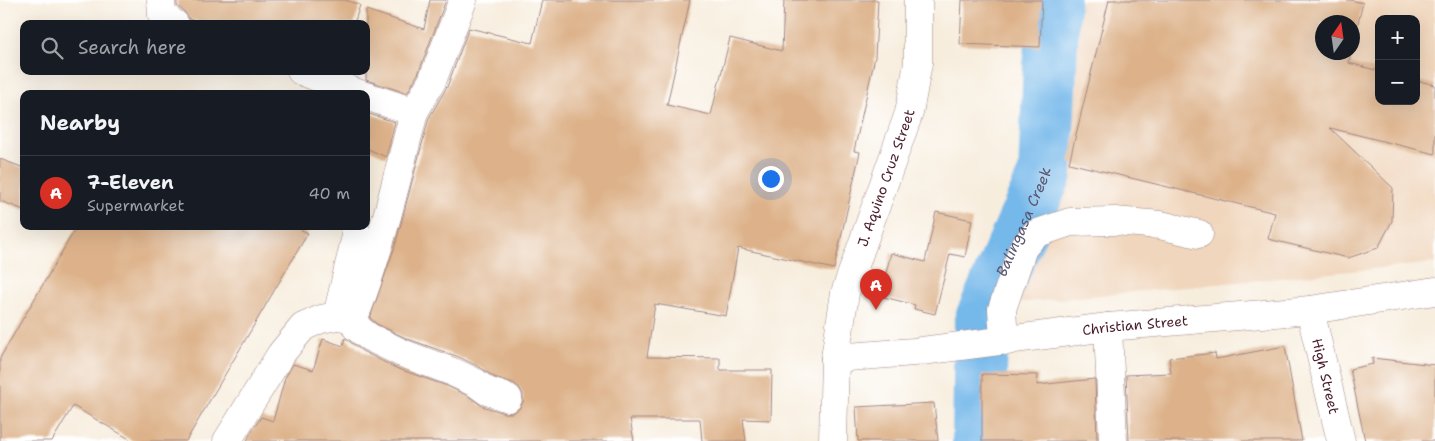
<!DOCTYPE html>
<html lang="en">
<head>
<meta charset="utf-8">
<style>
	:root { --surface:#171b24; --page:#20242c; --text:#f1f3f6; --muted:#9ea1a6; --line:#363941; --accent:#d93025 }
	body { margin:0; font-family:"Shantell Sans",sans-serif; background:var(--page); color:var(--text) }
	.controls { position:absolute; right:15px; top:15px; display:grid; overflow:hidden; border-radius:10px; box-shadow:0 5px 20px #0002 }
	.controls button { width:45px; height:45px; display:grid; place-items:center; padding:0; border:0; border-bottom:1px solid var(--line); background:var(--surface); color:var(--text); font:25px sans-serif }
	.compass { position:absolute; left:1315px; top:15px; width:45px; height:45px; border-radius:50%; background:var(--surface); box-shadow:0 5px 20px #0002; rotate:13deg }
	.you { position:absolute; left:770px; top:178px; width:18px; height:18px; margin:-12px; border:4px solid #fff; border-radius:50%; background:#1a73e8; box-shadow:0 0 0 8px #1a73e833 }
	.badge { display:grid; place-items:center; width:32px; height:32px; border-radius:50%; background:var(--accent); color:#fff; font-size:16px; font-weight:700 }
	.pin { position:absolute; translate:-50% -41px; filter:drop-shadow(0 1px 2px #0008) }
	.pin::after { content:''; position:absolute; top:26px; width:18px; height:15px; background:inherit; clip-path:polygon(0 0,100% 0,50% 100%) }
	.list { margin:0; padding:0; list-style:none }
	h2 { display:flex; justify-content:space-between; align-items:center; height:65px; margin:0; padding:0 20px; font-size:21px }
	h2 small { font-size:16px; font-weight:400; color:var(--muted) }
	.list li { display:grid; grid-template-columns:32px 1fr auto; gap:15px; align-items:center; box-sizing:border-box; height:75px; padding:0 20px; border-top:1px solid var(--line) }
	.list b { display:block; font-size:19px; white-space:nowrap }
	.list p { margin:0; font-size:16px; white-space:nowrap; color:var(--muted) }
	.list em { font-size:16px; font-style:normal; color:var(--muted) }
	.icon { flex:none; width:28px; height:28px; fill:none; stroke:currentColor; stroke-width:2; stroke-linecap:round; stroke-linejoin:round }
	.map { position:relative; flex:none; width:1435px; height:441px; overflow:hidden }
	.search { position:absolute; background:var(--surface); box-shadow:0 5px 20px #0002; left:20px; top:20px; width:350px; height:55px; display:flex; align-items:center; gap:12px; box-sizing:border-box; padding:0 18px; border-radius:10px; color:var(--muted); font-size:19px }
	.panel { position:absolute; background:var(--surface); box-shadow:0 5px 20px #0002; left:20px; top:90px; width:350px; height:140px; border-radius:10px }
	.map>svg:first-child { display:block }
	.built { fill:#f0d6bc; fill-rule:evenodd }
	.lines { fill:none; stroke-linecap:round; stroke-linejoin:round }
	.river { stroke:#74b8ea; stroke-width:54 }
	.building { fill:#ddb28a }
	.minor-casing { stroke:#a08684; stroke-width:29 }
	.minor { stroke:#fff; stroke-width:28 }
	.labels { text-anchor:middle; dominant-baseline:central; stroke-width:4; stroke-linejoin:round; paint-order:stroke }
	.street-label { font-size:14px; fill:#4a1f2b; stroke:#fff }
	.water-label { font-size:15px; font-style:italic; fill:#59556e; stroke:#fff }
</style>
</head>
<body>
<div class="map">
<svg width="1435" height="441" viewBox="0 0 1435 441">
	<rect width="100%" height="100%" fill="#fff"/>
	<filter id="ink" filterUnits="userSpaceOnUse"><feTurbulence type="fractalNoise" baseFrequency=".02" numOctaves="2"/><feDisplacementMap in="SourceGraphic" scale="10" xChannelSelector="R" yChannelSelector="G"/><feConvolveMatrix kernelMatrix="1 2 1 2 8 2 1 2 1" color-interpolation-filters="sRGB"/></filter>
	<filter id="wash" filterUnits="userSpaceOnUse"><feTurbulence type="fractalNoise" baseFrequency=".0096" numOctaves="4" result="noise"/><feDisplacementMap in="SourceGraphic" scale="20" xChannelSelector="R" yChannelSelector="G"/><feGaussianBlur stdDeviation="1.12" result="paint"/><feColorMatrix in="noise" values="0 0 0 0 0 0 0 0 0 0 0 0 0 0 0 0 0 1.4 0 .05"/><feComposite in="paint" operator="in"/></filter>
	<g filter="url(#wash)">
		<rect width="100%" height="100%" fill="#f7eddd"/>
		<path class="built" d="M 1064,0 L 1435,0 L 1435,263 L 1007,304 L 1059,156 ZM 1379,19 L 1416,19 L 1416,101 L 1379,101 ZM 1322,22 L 1352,22 L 1352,52 L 1322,52 Z"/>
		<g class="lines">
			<path class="river" id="s1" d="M 979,441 L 981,321 L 1045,174 L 1053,0"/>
		</g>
		<g id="blocks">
			<g class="building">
				<path d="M 177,0 L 345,0 L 360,5 L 354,24 L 205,24 L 189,19 L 184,11 L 177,6 Z"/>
				<path d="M 430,0 L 446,0 L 418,74 L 407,93 L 366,80 L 366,10 L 424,29 Z"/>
				<path d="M 542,0 L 690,0 L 667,105 L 711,115 L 730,38 L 782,51 L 784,0 L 878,0 L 875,57 L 854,151 L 860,152 L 834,269 L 738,248 L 726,316 L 655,304 L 647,357 L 720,358 L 720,370 L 772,370 L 771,420 L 743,419 L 746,441 L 702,441 L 700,419 L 630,419 L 634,441 L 247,441 L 250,434 L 261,417 L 273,421 L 285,378 L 293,364 L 313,370 L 323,339 L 343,346 L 345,338 L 362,351 L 396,368 L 447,386 L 468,396 L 482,406 L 504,413 L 512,413 L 519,409 L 523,402 L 523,394 L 519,387 L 513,383 L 494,377 L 483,369 L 459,357 L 408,339 L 377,324 L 370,318 L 395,246 L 429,118 L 447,87 L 469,28 L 532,43 Z"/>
				<path d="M 962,0 L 1042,0 L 1040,47 L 960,44 Z"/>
				<path d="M 1109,0 L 1350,0 L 1363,3 L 1352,47 L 1352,22 L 1322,22 L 1322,52 L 1351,52 L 1349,63 L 1379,71 L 1379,101 L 1416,101 L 1416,80 L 1435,85 L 1435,154 L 1330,128 L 1393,188 L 1392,221 L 1378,248 L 1348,258 L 1268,239 L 1275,213 L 1069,163 Z"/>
				<path d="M 366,113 L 395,122 L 386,157 L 366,148 Z"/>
				<path d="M 0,159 L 24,168 L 24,210 L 0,201 Z"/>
				<path d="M 936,212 L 972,220 L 965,257 L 950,254 L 935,314 L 914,309 L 915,305 L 880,296 L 891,253 L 925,262 Z"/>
				<path d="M 77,226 L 293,226 L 308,233 L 186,441 L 133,441 L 73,406 L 52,441 L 0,441 L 0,358 Z"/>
				<path d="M 1285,346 L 1302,441 L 1129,441 L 1126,375 L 1171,373 L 1169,358 L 1215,353 L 1216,359 Z"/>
				<path d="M 1372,358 L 1435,365 L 1435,441 L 1365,441 L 1350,369 L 1373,364 Z"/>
				<path d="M 982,374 L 1038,375 L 1037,385 L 1095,379 L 1097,441 L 982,441 Z"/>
				<path d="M 934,403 L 938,441 L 858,441 L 856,407 Z"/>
			</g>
		</g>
	</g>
	<g filter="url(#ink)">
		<use href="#blocks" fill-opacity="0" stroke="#a08684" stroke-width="1"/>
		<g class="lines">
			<defs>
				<g id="minor">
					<path d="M 161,0 L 162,15 L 175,24"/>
					<path d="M 301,71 L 360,94"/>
					<path d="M 414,112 L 432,81 L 463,0"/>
					<path id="s2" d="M 1310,310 L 1341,441"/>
					<path d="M 337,316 L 356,236 L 355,226"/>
					<path d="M 354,318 L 356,327 L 369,337 L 402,353 L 453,372 L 476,383 L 487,391 L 508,398"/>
					<path d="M 1108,327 L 1113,441"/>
					<path d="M 1008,341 L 1003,325 L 1002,309 L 1023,248 L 1035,234 L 1070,222 L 1115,221 L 1160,225 L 1199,234"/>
					<path id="s3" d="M 835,358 L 914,352 L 1108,327 L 1310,310 L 1435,291"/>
					<path d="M 227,441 L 281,354 L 303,327 L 321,319 L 337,316 L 354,318 C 380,251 396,182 414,112 L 366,96"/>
					<path id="s4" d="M 833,441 L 835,358 L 845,293 L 909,113 L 918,63 L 918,0"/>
				</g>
			</defs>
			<use href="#minor" class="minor-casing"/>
			<use href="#minor" class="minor"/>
		</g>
	</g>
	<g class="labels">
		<g class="street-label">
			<text stroke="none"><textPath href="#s4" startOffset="271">J. Aquino Cruz Street</textPath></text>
			<text stroke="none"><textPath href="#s3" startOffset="302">Christian Street</textPath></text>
			<text stroke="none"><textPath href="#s2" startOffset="68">High Street</textPath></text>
		</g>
		<g class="water-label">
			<text stroke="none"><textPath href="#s1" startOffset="228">Balingasa Creek</textPath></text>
		</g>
	</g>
</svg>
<div class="controls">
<button>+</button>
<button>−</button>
</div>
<svg class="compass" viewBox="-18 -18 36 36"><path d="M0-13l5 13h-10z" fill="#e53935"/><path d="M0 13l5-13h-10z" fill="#9ea1a6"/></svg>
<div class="you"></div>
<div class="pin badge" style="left:876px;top:310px">A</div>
<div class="search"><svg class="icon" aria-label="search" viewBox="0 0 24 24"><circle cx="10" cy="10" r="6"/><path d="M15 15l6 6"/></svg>Search here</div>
<section class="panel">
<h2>Nearby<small></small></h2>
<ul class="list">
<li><span class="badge">A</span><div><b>7-Eleven</b><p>Supermarket</p></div><em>40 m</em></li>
</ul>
</section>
</div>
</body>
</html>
